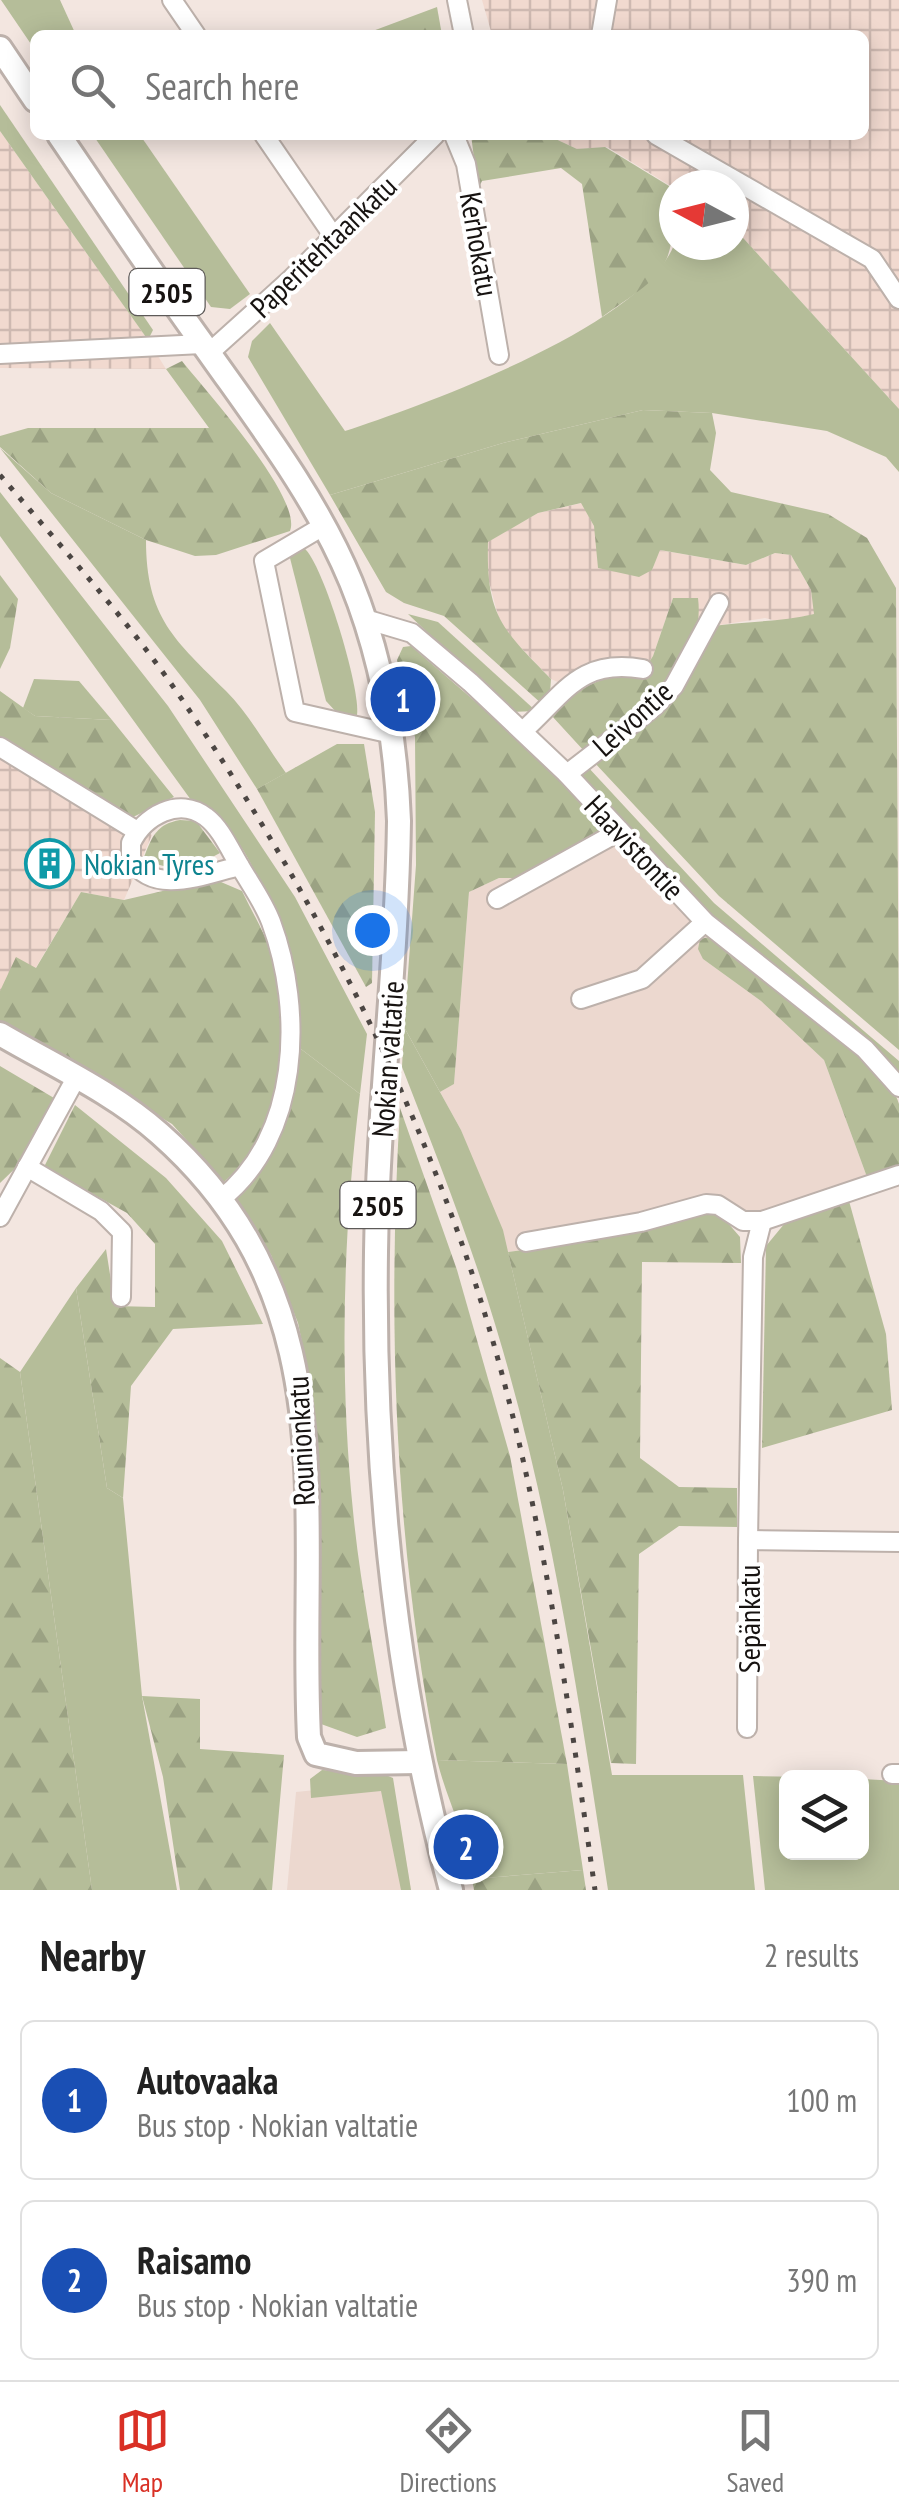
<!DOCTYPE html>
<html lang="en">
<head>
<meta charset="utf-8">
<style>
	:root { --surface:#fff; --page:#f6f6f6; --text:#222; --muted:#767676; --line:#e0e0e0; --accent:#d93025 }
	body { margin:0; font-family:"PT Sans Narrow",sans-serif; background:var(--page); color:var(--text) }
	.controls { position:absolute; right:30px; bottom:30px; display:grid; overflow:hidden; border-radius:15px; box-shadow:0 5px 25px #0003 }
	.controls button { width:90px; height:90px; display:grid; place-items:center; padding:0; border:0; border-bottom:2px solid var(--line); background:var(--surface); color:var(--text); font:50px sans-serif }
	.compass { position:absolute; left:659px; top:170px; width:90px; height:90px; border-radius:50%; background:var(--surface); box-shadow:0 5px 25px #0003; rotate:277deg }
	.you { position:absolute; left:372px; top:930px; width:35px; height:35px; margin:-25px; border:8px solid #fff; border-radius:50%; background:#1a73e8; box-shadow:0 0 0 15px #1a73e833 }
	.badge { display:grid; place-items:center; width:65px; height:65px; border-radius:50%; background:var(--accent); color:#fff; font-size:32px; font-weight:700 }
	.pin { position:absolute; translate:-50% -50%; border:5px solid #fff; box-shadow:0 2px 10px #0006 }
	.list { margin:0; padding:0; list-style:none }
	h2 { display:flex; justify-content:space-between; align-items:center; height:130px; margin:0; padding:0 40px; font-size:42px }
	h2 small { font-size:32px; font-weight:400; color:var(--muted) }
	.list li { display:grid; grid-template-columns:65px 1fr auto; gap:30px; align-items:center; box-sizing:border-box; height:160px; margin:0 20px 20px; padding:0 20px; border:2px solid var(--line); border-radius:15px }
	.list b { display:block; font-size:38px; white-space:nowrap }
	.list p { margin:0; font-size:32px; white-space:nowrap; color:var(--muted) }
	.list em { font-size:32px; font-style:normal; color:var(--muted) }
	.icon { flex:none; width:55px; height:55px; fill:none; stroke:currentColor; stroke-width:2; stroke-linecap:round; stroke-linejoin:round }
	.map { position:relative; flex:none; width:899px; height:1890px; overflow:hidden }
	.search { position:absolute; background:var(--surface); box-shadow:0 5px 25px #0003; left:30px; right:30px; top:30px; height:110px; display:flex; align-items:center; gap:25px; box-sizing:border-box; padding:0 35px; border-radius:15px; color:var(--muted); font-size:38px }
	.sheet { height:490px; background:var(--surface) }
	nav { display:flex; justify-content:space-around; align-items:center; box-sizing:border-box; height:140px; border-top:2px solid var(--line); background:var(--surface); font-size:28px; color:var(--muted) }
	nav a { display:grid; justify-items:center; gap:5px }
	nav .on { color:var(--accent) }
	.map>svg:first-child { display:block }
	.built { fill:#ecd8cf }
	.industrial { fill:url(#industrial-grid) }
	.grass { fill:#b5bd99 }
	.forest { fill:url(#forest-firs) }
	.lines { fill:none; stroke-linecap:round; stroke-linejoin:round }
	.minor-casing { stroke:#bdb1ab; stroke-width:22 }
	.major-casing { stroke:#bdb1ab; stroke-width:28 }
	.minor { stroke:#fff; stroke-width:18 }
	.major { stroke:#fff; stroke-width:22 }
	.rail { stroke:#4c4643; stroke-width:5; stroke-dasharray:5 10; stroke-linecap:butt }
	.labels { text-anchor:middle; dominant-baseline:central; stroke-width:8; stroke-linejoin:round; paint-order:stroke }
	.shield { fill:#fff; stroke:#5d5a58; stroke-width:2.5 }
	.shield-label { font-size:28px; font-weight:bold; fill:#171311 }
	.street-label { font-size:30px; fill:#171311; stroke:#fff }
	.culture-label { font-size:30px; fill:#0d838f; stroke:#fff; text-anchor:start }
</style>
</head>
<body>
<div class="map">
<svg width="899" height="1890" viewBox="0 0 899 1890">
	<defs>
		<pattern id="industrial-grid" width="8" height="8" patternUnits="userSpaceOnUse" patternTransform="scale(2.5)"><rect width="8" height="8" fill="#f1d9cf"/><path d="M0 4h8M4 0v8" fill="none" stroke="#ceb9b1"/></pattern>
		<pattern id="forest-firs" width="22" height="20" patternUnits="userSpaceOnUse" patternTransform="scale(2.5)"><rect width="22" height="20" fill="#b5bd99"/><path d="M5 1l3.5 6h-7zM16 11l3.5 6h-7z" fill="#9ba283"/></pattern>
	</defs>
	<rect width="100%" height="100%" fill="#f3e6e0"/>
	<g class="built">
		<path d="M 608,831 L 709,937 L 700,939 L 703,959 L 761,1001 L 824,1060 L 867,1177 L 730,1220 L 508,1252 L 461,1130 L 440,1092 L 454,1084 L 469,892 L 499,878 L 528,878 Z"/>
		<path d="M 393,1782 L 411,1890 L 287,1890 L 296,1792 Z"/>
	</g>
	<g class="industrial">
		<path d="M 482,0 L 899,0 L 899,409 L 734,228 L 734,185 L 674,188 L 607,147 L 577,149 L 547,135 L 864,135 L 864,35 L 492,35 Z"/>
		<path d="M 0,131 L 148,340 L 166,369 L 0,368 Z"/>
		<path d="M 582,503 L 594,526 L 652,570 L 659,550 L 746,565 L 775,553 L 791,555 L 811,590 L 815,614 L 780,622 L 765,618 L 713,626 L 701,623 L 673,598 L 653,656 L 642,673 L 577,691 L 551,679 L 501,627 L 487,574 L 487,542 L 538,513 Z"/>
		<path d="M 0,741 L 152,835 L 124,900 L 81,892 L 35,969 L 0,991 Z"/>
	</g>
	<g class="grass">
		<path d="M 1,0 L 60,0 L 76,35 L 35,35 L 35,50 Z"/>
		<path d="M 0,105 L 153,330 L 148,340 L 0,131 Z"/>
		<path d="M 93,135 L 140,135 L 250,294 L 230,309 L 211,307 Z"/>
		<path d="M 734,228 L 899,409 L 899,472 L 886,457 L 827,431 L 712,413 L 643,410 L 503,443 L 330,495 L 248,357 L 252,341 L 270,323 L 345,431 C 427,404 642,326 674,245 L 734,245 Z"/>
		<path d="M 0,448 L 51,493 L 146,540 C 146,618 175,640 226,691 C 249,714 267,747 286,773 L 257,789 L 200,700 Z"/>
		<path d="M 0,492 L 168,706 L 295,897 L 367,1034 L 360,1094 L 297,1046 C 280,964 274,844 191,800 L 0,536 Z"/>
		<path d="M 304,548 C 323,563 361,690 357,715 L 338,714 L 326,701 L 290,558 L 293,551 Z"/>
		<path d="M 408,614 L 438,622 L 536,711 L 511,712 Z"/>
		<path d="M 34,679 L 79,681 L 112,720 L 35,716 L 23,708 Z"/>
		<path d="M 587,766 L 714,903 L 899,1061 L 899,1075 L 868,1043 L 705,912 L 578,774 Z"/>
		<path d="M 404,1027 L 461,1130 L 503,1230 L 563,1490 L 612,1775 L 743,1775 L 755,1890 L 608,1890 C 579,1701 551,1507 495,1324 C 469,1237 435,1152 402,1067 Z"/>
		<path d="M 76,1288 L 107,1488 L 123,1498 L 142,1696 L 177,1890 L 92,1890 L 20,1372 Z"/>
		<path d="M 437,1760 L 567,1764 L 583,1870 L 472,1879 C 467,1836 447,1801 437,1760 Z"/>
		<path d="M 322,1770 L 381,1773 L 393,1778 L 411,1890 L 401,1890 L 381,1791 L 311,1798 L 310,1779 Z"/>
		<path d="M 753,1776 L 809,1777 L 786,1778 L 786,1852 L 862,1852 L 862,1779 L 899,1781 L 899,1890 L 765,1890 Z"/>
	</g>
	<g class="forest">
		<path d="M 437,7 L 442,35 L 362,35 Z"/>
		<path d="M 471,135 L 547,135 L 577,149 L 605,147 L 674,189 C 674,271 668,271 602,317 L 582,184 L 561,168 L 482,181 L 478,189 Z"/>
		<path d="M 182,361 C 205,390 303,498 290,531 L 216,555 L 195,556 L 146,540 L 51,493 L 0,447 L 0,436 L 28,428 L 209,428 L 166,369 Z"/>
		<path d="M 643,410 L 712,413 L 716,433 L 710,470 L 731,492 L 828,514 L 867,538 L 896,588 L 899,1050 L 719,896 L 593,761 L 658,711 L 713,626 C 748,621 781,622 814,614 L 811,590 L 791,555 L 775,553 L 746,565 L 660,550 L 652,570 L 639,577 L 598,568 L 594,526 L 581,503 L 538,513 L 488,542 C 486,616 502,629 551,679 L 550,694 L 543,705 L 444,616 L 404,603 L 386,592 L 330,495 L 503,443 Z"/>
		<path d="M 0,575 L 18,599 L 10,648 L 0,669 Z"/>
		<path d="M 673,598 L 698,598 C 707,669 634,713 585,752 L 551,715 C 584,684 597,677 642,673 L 653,656 Z"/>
		<path d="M 411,646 L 514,735 L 608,831 L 528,878 L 499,878 L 469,892 L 454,1084 L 440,1092 L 404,1027 L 416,865 L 415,737 L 397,660 L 403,647 Z"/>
		<path d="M 0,691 L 35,716 L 112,720 L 174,797 L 127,820 L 0,741 Z"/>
		<path d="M 337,744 L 364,744 L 375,812 L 372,983 L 366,987 L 257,789 Z"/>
		<path d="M 180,820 L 196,821 L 220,853 C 194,867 170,875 144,857 C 152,836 157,824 180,820 Z"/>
		<path d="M 214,879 L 242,891 C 252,912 265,933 272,955 C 286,1000 283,1091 263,1134 C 253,1154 240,1167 224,1182 L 172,1124 L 0,1022 L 0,991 L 16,957 L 36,968 L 81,892 L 124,900 Z"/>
		<path d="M 709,937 C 750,966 888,1059 899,1104 C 899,1122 899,1147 899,1166 L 867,1177 L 824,1060 L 761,1001 L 703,959 L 698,949 L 700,939 Z"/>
		<path d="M 297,1046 L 360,1094 C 343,1232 339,1372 353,1511 C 360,1584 375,1656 386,1728 L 357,1737 L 321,1724 L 313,1396 L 298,1323 L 271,1255 L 235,1197 C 287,1141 286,1119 297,1046 Z"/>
		<path d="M 0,1066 L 54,1098 L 28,1156 L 0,1183 Z"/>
		<path d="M 75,1105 L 166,1178 L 222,1241 L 263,1324 L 173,1329 L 131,1386 L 123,1498 L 107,1488 L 76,1288 L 106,1249 L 115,1306 L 155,1307 L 155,1244 L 127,1213 L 44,1167 Z"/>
		<path d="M 400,1108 L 457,1270 L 510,1456 L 567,1764 L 437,1760 C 395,1543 387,1328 400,1108 Z"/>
		<path d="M 849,1201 L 886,1334 L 892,1410 L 762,1448 L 766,1246 L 785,1223 Z"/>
		<path d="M 715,1208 L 740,1237 L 741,1263 L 642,1262 L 640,1458 L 679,1487 L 737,1488 L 737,1527 L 679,1526 L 639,1554 L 636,1764 L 611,1763 L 563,1490 L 508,1252 L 560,1245 Z"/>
		<path d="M 0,1358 L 20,1372 L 92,1890 L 0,1890 Z"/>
		<path d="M 142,1696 L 200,1699 L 200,1749 L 284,1755 L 272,1890 L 180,1890 L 163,1777 Z"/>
		<path d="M 583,1870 L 586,1890 L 474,1890 L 472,1879 Z"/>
	</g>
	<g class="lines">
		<defs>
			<g id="minor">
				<path d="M 172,0 L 196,35"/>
				<path d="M 457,0 L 464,35"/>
				<path d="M 601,35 L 607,0"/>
				<path d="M 264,135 L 334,237"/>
				<path d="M 454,135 L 466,164 L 499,355"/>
				<path d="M 656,135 L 872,259 L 899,299"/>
				<path d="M 209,353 L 290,280 L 435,135"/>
				<path d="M 0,354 L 202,344"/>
				<path d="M 325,525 L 264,561 L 295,712 L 392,734"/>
				<path d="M 365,619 L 412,633 L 470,682 L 567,774 L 705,922 L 865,1049 L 899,1087"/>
				<path d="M 523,731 C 565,693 580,658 643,669"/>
				<path d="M 0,747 L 137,831"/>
				<path d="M 567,774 L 654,707 L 674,686 L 719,603"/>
				<path d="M 497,899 L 620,831"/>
				<path d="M 581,999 L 642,979 L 705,922"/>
				<path d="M 27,1167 L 101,1211 L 122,1232 L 121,1297"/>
				<path d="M 221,1199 C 300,1137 304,1011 271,922 C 264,903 251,885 241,868 C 231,852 221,828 206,817 C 179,796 144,816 131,843 L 131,859 C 154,897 204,874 240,866"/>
				<path d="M 0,1217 L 76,1078"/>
				<path d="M 526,1242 L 641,1222 L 706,1204 L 718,1205 L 743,1221 L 762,1221 L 899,1175"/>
				<path d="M 748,1540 L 753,1257 L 762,1221"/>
				<path d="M 747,1728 L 748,1540 L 899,1542"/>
				<path d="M 892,1774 L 899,1774"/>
			</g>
			<g id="major">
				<path d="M 0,48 L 35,100"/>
				<path d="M 59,135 C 106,204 153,275 202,343 C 256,420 315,495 351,582 C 382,658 396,740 399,821 C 397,965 378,1108 376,1252 C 373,1466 395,1683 451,1890"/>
				<path d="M 0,1034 C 53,1065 114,1093 160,1134 C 350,1302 298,1514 309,1737 L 316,1754 L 356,1763 L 419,1762"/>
			</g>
		</defs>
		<use href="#minor" class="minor-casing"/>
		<use href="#major" class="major-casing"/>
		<use href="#minor" class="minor"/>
		<use href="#major" class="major"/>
		<path class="rail" d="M 0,475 C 62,548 129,621 183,701 C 298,871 394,1051 462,1244 C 535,1451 564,1674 595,1890"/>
	</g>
	<defs>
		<symbol id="building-ring" viewBox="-11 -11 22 22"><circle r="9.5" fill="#fff" stroke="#0f9aa8" stroke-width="1.5"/><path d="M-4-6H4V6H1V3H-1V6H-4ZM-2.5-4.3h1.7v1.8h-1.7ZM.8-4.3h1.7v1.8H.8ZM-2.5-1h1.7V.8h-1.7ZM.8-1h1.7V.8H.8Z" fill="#0f9aa8"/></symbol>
	</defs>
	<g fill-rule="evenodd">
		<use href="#building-ring" x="22" y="836" width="55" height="55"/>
	</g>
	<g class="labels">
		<g class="shield">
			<rect x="129.5" y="269" width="75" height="46" rx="8"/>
			<rect x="340.5" y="1182" width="75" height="46" rx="8"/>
		</g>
		<g class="shield-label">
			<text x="167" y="292">2505</text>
			<text x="378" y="1205">2505</text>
		</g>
		<g class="street-label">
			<text transform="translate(480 244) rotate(80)">Kerhokatu</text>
			<text transform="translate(323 246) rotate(-44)">Paperitehtaankatu</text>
			<text transform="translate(632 718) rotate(-42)">Leivontie</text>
			<text transform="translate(635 847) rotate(47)">Haavistontie</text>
			<text transform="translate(387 1059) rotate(-86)">Nokian valtatie</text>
			<text transform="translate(300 1441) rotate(-93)">Rounionkatu</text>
			<text transform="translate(748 1619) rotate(-90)">Sepänkatu</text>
		</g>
		<g class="culture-label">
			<text x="84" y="863">Nokian Tyres</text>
		</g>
	</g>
</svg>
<div class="controls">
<button><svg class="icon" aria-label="layers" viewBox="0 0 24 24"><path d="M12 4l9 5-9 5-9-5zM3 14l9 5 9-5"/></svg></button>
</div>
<svg class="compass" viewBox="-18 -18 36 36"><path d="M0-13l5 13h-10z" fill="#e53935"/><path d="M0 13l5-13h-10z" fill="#767676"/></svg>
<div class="you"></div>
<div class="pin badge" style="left:403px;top:699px;background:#1a4fb4">1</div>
<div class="pin badge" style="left:466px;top:1847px;background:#1a4fb4">2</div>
<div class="search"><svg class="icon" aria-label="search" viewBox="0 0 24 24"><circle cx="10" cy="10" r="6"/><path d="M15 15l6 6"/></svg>Search here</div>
</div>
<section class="sheet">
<h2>Nearby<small>2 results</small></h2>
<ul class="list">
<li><span class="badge" style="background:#1a4fb4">1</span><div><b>Autovaaka</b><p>Bus stop · Nokian valtatie</p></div><em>100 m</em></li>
<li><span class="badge" style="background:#1a4fb4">2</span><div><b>Raisamo</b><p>Bus stop · Nokian valtatie</p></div><em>390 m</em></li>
</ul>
</section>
<nav>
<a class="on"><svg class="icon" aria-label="map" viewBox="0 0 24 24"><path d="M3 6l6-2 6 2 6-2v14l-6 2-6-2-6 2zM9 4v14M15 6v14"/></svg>Map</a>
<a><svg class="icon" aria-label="directions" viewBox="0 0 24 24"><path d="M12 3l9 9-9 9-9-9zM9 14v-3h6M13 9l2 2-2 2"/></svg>Directions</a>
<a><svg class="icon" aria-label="saved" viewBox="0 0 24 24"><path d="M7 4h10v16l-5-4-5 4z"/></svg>Saved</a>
</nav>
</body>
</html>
